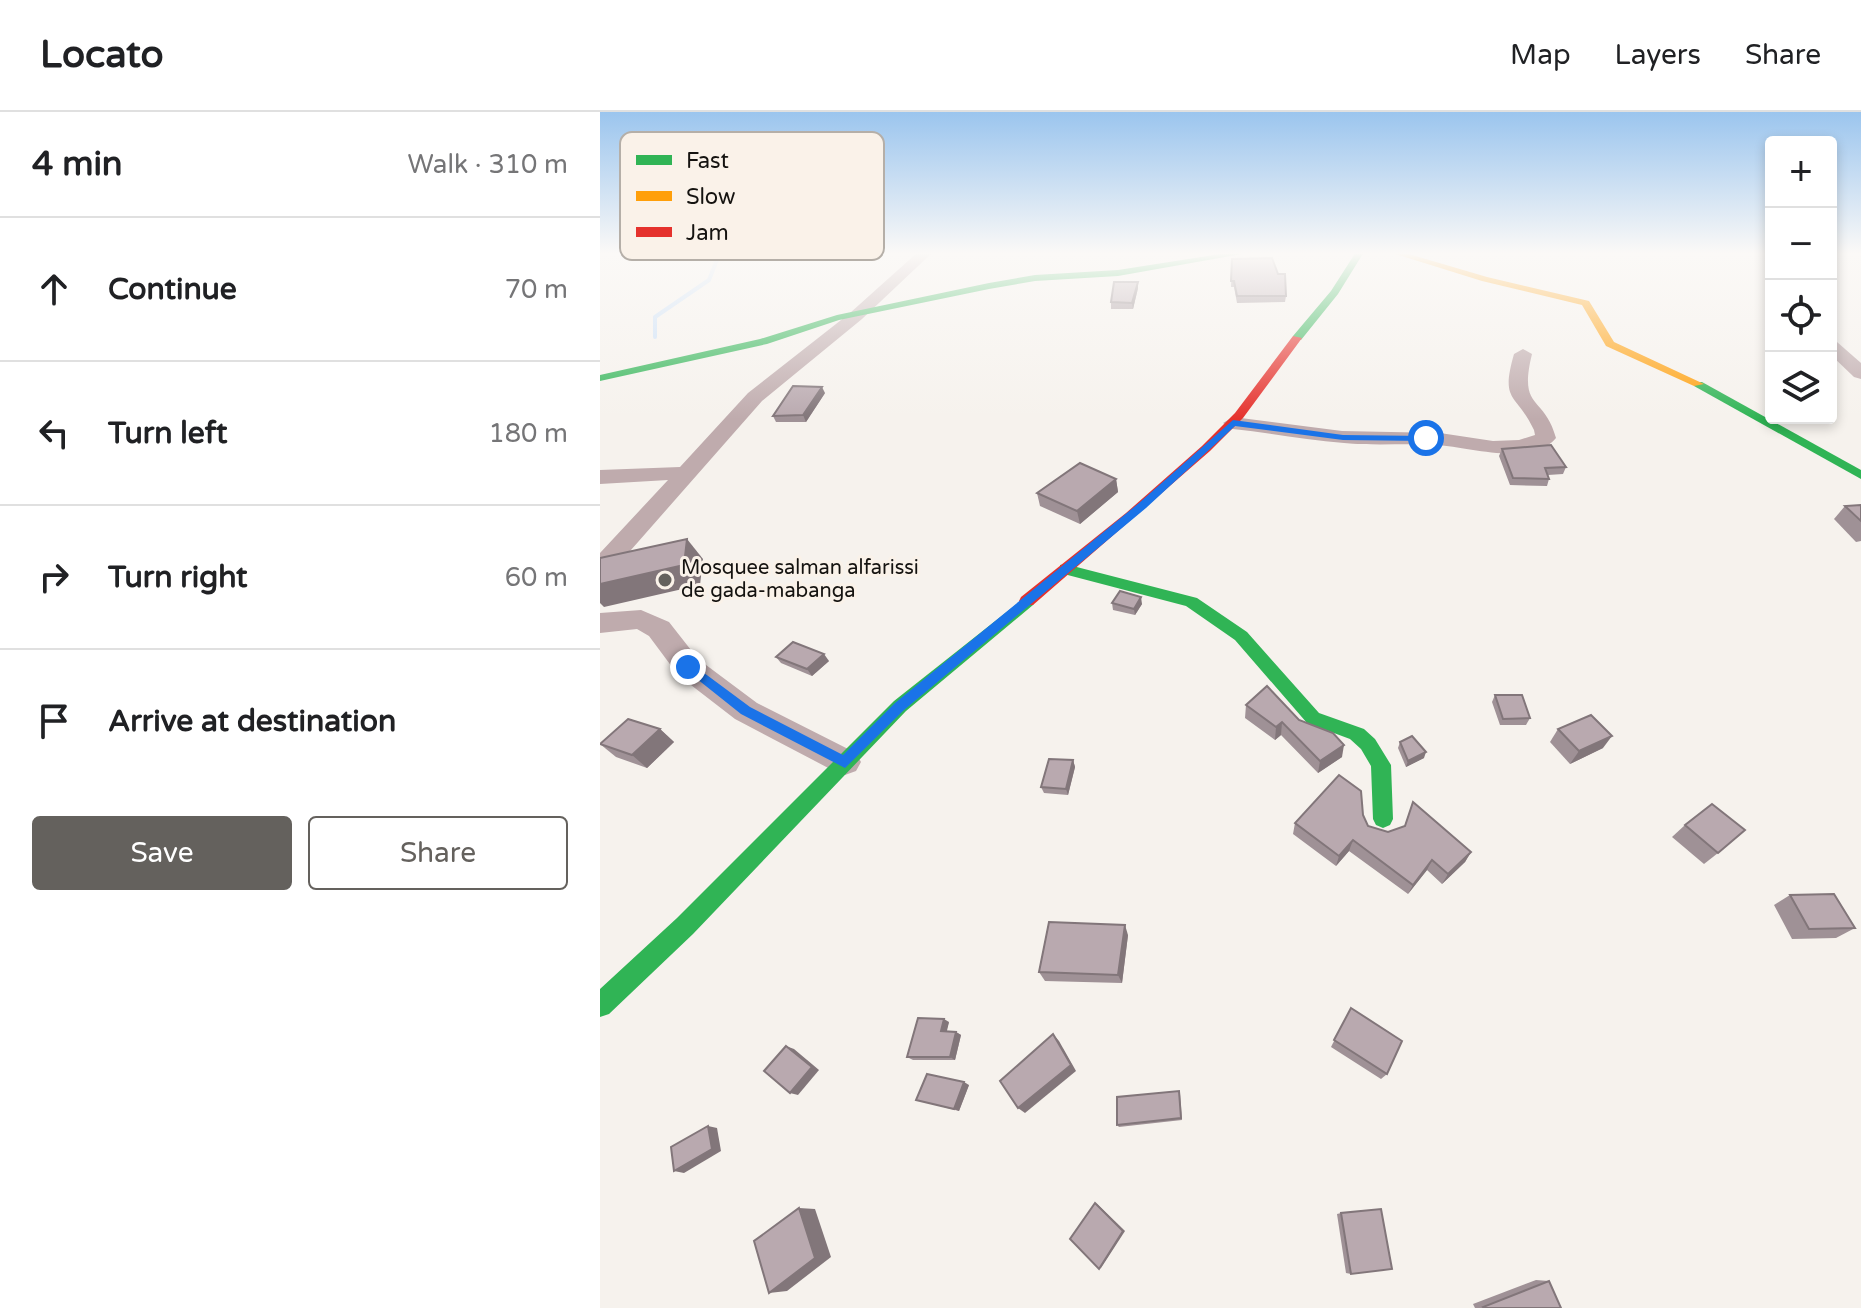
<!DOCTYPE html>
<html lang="en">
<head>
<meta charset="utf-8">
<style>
	:root { --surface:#fff; --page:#f6f6f6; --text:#202124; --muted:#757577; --line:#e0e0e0; --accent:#64615d }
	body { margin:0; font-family:"Varela Round",sans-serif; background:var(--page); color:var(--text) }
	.controls { position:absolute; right:24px; top:24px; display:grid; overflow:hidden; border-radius:8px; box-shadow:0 4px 12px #0003 }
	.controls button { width:72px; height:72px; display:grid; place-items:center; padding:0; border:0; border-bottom:2px solid var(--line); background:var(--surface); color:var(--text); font:40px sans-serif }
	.stop { position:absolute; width:24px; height:24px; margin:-18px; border:6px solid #1a73e8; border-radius:50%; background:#fff }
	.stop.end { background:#1a73e8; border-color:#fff; box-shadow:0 2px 8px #0008 }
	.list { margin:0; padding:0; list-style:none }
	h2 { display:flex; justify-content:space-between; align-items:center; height:104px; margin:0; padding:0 32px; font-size:34px }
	h2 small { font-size:26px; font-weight:400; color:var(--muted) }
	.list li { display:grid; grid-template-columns:52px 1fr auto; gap:24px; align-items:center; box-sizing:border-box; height:144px; padding:0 32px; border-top:2px solid var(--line) }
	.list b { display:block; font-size:30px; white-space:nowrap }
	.list em { font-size:26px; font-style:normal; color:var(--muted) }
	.actions { display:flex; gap:16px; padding:24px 32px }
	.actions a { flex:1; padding:18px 0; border:2px solid var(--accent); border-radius:8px; text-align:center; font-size:28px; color:var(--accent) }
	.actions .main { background:var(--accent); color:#fff }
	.icon { flex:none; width:44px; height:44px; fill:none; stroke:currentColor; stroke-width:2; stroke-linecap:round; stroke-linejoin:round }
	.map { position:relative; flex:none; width:1261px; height:1196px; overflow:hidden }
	header { display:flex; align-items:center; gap:48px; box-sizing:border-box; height:112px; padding:0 40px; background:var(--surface); border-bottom:2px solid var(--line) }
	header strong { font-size:38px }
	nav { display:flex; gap:44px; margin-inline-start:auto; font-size:28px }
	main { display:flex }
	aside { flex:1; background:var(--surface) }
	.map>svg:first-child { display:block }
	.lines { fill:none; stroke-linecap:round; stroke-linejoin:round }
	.stream { stroke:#c7def8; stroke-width:4 }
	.street { fill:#bfabad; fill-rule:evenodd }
	.fast { fill:#30b455; fill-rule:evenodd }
	.slow { fill:#ff9f0a; fill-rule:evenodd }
	.jam { fill:#e5322d; fill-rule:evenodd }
	.wall { fill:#9f9196 }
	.shaded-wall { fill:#82767a }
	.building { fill:#b9a9af; stroke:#82767a; stroke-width:2 }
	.route { fill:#1a73e8 }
	.poi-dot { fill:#64615d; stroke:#faf2e9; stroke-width:3 }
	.labels { text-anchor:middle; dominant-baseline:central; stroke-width:6; stroke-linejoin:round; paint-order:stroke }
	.poi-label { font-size:20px; fill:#151310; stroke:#faf2e9; text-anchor:start }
	.key { fill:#faf2e9; stroke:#b5afa8; stroke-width:2 }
	.key-label { font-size:22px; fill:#151310 }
</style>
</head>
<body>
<header>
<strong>Locato</strong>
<nav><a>Map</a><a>Layers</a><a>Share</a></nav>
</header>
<main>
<aside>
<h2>4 min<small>Walk · 310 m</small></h2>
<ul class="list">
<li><svg class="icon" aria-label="ahead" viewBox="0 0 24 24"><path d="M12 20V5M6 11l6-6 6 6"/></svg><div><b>Continue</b></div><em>70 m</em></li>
<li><svg class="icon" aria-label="left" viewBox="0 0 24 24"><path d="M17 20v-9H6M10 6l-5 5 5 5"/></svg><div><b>Turn left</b></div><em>180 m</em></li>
<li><svg class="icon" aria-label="right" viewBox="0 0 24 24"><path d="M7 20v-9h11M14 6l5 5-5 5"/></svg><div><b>Turn right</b></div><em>60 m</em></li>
<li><svg class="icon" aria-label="arrive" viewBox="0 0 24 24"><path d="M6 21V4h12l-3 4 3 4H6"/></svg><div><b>Arrive at destination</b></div></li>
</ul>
<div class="actions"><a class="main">Save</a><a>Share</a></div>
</aside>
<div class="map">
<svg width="1261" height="1196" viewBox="0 0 1261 1196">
	<rect width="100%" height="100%" fill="#f6f2ed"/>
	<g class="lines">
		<path class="stream" d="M 55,225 L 55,205 L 109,168 L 120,140"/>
		<g class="street">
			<path d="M 318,140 L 333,140 L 262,207 L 162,289 L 9,463 L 0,465 L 0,441 L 68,368 L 0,372 L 0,358 L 80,355 L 148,281 L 250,201 Z"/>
			<path d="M 1231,229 L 1237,230 L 1261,251 L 1261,267 L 1254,265 L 1231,243 Z"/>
			<path d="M 923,237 L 932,242 C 918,299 944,282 956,326 C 932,355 869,335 837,333 C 806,331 775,334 744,331 C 707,328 670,321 633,317 L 623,311 L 633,305 L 742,319 L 840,321 L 893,329 L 919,328 L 935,323 L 934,318 C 916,280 900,291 914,242 Z"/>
			<path d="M 41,498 L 69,510 L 98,547 L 157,591 L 256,641 L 261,650 L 256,659 L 245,663 L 234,659 L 135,607 L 78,563 L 49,524 L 37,517 L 0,521 L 0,501 Z"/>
		</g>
		<g class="fast">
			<path d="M 633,140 L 653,140 L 518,164 L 435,169 L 389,177 L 239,208 L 167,232 L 0,269 L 0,263 L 160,227 L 237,203 L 389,171 L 435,163 L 518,158 Z"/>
			<path d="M 756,140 L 764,140 L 738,182 L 701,228 L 693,228 L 693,224 L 731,179 Z"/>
			<path d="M 1094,270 L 1102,270 L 1261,358 L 1261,367 L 1094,274 Z"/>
			<path d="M 465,452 L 597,486 L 647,520 L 719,601 L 764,617 L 775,627 L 791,653 L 793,707 L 790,713 L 783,716 L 776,713 L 773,707 L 771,654 L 761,637 L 750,627 L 707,611 L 635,528 L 586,494 L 460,461 L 460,453 Z"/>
			<path d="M 427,484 L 435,489 L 433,493 L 306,599 L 93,822 L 9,902 L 0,905 L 0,877 L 77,806 L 294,589 Z"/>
		</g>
		<path class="slow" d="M 789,140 L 802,140 L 887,165 L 989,189 L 1014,230 L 1104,272 L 1094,274 L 1006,234 L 982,193 L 882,169 Z"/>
		<path class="jam" d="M 693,224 L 702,226 L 643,306 L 610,339 L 433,493 L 421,493 L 419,489 L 421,485 L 526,401 L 602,334 L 635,301 Z"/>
	</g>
	<g class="wall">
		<path d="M 632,147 L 686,184 L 685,190 L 637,191 L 634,175 L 631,175 Z"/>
		<path d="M 538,176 L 533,197 L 511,197 L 511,190 Z"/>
		<path d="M 225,281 L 206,310 L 176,310 L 173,304 Z"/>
		<path d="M 902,337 L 966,355 L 963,362 L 948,363 L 949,367 L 947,374 L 910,373 L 899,344 Z"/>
		<path d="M 516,367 L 518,380 L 480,412 L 440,394 L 437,381 Z"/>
		<path d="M 1261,393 L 1261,429 L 1256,430 L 1234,407 L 1245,394 Z"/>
		<path d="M 512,491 L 542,492 L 535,503 L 513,498 Z"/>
		<path d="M 176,545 L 229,549 L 212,564 L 181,551 Z"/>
		<path d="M 895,583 L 930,606 L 926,613 L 900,613 L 892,590 Z"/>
		<path d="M 646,593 L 699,608 L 742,645 L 718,661 L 681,623 L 675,628 L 645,606 Z"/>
		<path d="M 60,617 L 74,630 L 47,656 L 16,645 L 0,632 Z"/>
		<path d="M 958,617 L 1003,636 L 970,652 L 950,630 Z"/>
		<path d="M 800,630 L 824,646 L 806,655 L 798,636 Z"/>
		<path d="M 473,648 L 475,655 L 468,683 L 444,681 L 441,675 Z"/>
		<path d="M 813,690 L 871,740 L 865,750 L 842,772 L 827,758 L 808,782 L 749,739 L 736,754 L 693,722 L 695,711 L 763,703 L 768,714 L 788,720 L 804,715 Z"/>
		<path d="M 1085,713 L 1118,741 L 1104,752 L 1072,725 Z"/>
		<path d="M 1190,783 L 1255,816 L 1236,826 L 1192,827 L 1174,793 Z"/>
		<path d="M 528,823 L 522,871 L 445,869 L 439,860 Z"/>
		<path d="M 751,896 L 787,962 L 781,967 L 731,935 Z"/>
		<path d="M 349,910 L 346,919 L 356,920 L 361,923 L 355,948 L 313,948 L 307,945 Z"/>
		<path d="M 369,973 L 359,999 L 316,988 Z"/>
		<path d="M 580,981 L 582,1008 L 519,1015 L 517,1013 Z"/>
		<path d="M 741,1101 L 751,1162 L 746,1161 L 737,1102 Z"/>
		<path d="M 936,1168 L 949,1169 L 961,1196 L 875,1196 L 873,1192 Z"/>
	</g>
	<g class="shaded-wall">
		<path d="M 538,170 L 538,176 L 533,197 L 532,191 Z"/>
		<path d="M 222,275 L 225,281 L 206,310 L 203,303 Z"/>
		<path d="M 516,367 L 518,380 L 480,412 L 477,399 Z"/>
		<path d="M 87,427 L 103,447 L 100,473 L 4,495 L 0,491 L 0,472 Z"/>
		<path d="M 541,485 L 542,492 L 535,503 L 534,497 Z"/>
		<path d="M 224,542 L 229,549 L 212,564 L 207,557 Z"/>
		<path d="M 682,610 L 681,623 L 675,628 L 676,615 Z"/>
		<path d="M 60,617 L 74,630 L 47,656 L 32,643 Z"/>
		<path d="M 1012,624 L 1003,636 L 970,652 L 979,639 Z"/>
		<path d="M 744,633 L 742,645 L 718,661 L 720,649 Z"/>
		<path d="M 826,640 L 824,646 L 806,655 L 808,649 Z"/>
		<path d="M 473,648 L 475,655 L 468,683 L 466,677 Z"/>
		<path d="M 753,728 L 749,739 L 736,754 L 739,744 Z"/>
		<path d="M 871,740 L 865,750 L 842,772 L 848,762 Z"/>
		<path d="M 832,748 L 827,758 L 808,782 L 813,773 Z"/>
		<path d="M 525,813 L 528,823 L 522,871 L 518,863 Z"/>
		<path d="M 344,907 L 349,910 L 346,923 L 341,919 Z"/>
		<path d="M 356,920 L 361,923 L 355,948 L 350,945 Z"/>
		<path d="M 453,922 L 459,929 L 476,959 L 425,1001 L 418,996 Z"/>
		<path d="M 186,934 L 194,937 L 219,958 L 198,983 L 190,981 Z"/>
		<path d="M 364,970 L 369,973 L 359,999 L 354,997 Z"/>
		<path d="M 108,1014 L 117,1016 L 121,1039 L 84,1061 L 74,1059 Z"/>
		<path d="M 495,1091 L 497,1092 L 525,1119 L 501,1156 L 499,1157 Z"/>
		<path d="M 199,1096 L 215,1097 L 231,1145 L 187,1179 L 169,1181 Z"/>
	</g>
	<g class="building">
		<path d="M 672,146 L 678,162 L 685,162 L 686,184 L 637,184 L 634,169 L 631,169 L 632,147 Z"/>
		<path d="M 514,170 L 538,170 L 532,191 L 511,190 Z"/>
		<path d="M 193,274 L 222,275 L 203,303 L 173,304 Z"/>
		<path d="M 951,333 L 966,355 L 945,356 L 949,367 L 913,366 L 902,337 Z"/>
		<path d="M 480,351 L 516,367 L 477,399 L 437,381 Z"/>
		<path d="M 1261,393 L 1261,409 L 1245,394 Z"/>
		<path d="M 87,427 L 84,453 L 0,472 L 0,446 Z"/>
		<path d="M 520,479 L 541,485 L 534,497 L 512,491 Z"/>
		<path d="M 193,530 L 224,542 L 207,557 L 176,545 Z"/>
		<path d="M 667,574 L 699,608 L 733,621 L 744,633 L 720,649 L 682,610 L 676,615 L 646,593 Z"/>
		<path d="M 895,583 L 922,583 L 930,606 L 903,607 Z"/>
		<path d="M 991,603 L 1012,624 L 979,639 L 958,617 Z"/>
		<path d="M 28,607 L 60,617 L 32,643 L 0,632 Z"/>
		<path d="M 812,624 L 826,640 L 808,649 L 800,630 Z"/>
		<path d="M 449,647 L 473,648 L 466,677 L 441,675 Z"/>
		<path d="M 739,663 L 761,679 L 763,703 L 768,714 L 788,720 L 805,714 L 813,690 L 871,740 L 848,762 L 832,748 L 813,773 L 753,728 L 739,744 L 695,711 Z"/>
		<path d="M 1112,692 L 1145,718 L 1118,741 L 1085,713 Z"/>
		<path d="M 1234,782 L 1255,816 L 1209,817 L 1190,783 Z"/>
		<path d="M 449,810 L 525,813 L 518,863 L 439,860 Z"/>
		<path d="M 751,896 L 802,929 L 787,962 L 734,928 Z"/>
		<path d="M 318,906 L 344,907 L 341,919 L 356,920 L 350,945 L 307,945 Z"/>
		<path d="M 453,922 L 471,953 L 418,996 L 400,969 Z"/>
		<path d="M 186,934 L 212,955 L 190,981 L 164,959 Z"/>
		<path d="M 327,962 L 364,970 L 354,997 L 316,988 Z"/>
		<path d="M 579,979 L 581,1006 L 517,1013 L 517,985 Z"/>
		<path d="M 108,1014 L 112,1037 L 74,1059 L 71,1035 Z"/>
		<path d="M 495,1091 L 523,1119 L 499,1157 L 470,1127 Z"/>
		<path d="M 199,1096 L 215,1146 L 169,1181 L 154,1129 Z"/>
		<path d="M 781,1097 L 792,1157 L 751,1162 L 741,1101 Z"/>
		<path d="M 949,1169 L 961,1196 L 884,1196 L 883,1195 Z"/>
	</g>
	<linearGradient id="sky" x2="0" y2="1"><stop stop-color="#9bc5ee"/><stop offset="0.46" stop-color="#fbf9f7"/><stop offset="1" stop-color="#fbf9f7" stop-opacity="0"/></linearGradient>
	<rect width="1261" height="307" fill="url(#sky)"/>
	<path class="route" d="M 633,308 L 743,323 L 826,324 L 831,326 L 826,329 L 743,328 L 635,314 L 546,396 L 304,598 L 245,656 L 141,602 L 82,555 L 83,552 L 92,552 L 150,595 L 243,643 L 295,591 L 539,391 Z"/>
	<circle class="poi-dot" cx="65" cy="468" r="8"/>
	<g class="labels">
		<g class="poi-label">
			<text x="81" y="456">Mosquee salman alfarissi<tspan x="81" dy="23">de gada-mabanga</tspan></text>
		</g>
	</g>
	<rect x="20" y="20" width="264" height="128" rx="12" class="key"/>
	<rect x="36" y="43" width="36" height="10" fill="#30b455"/>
	<rect x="36" y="79" width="36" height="10" fill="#ff9f0a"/>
	<rect x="36" y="115" width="36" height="10" fill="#e5322d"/>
	<g class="key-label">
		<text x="86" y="56">Fast</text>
		<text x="86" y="92">Slow</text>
		<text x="86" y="128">Jam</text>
	</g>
</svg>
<div class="controls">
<button>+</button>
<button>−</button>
<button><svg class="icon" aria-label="locate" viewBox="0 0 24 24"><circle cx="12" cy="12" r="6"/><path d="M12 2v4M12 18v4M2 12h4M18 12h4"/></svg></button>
<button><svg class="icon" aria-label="layers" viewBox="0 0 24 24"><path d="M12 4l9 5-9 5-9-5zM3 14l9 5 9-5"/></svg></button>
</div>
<div class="stop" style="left:826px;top:326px"></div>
<div class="stop end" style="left:88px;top:555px"></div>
</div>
</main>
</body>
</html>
